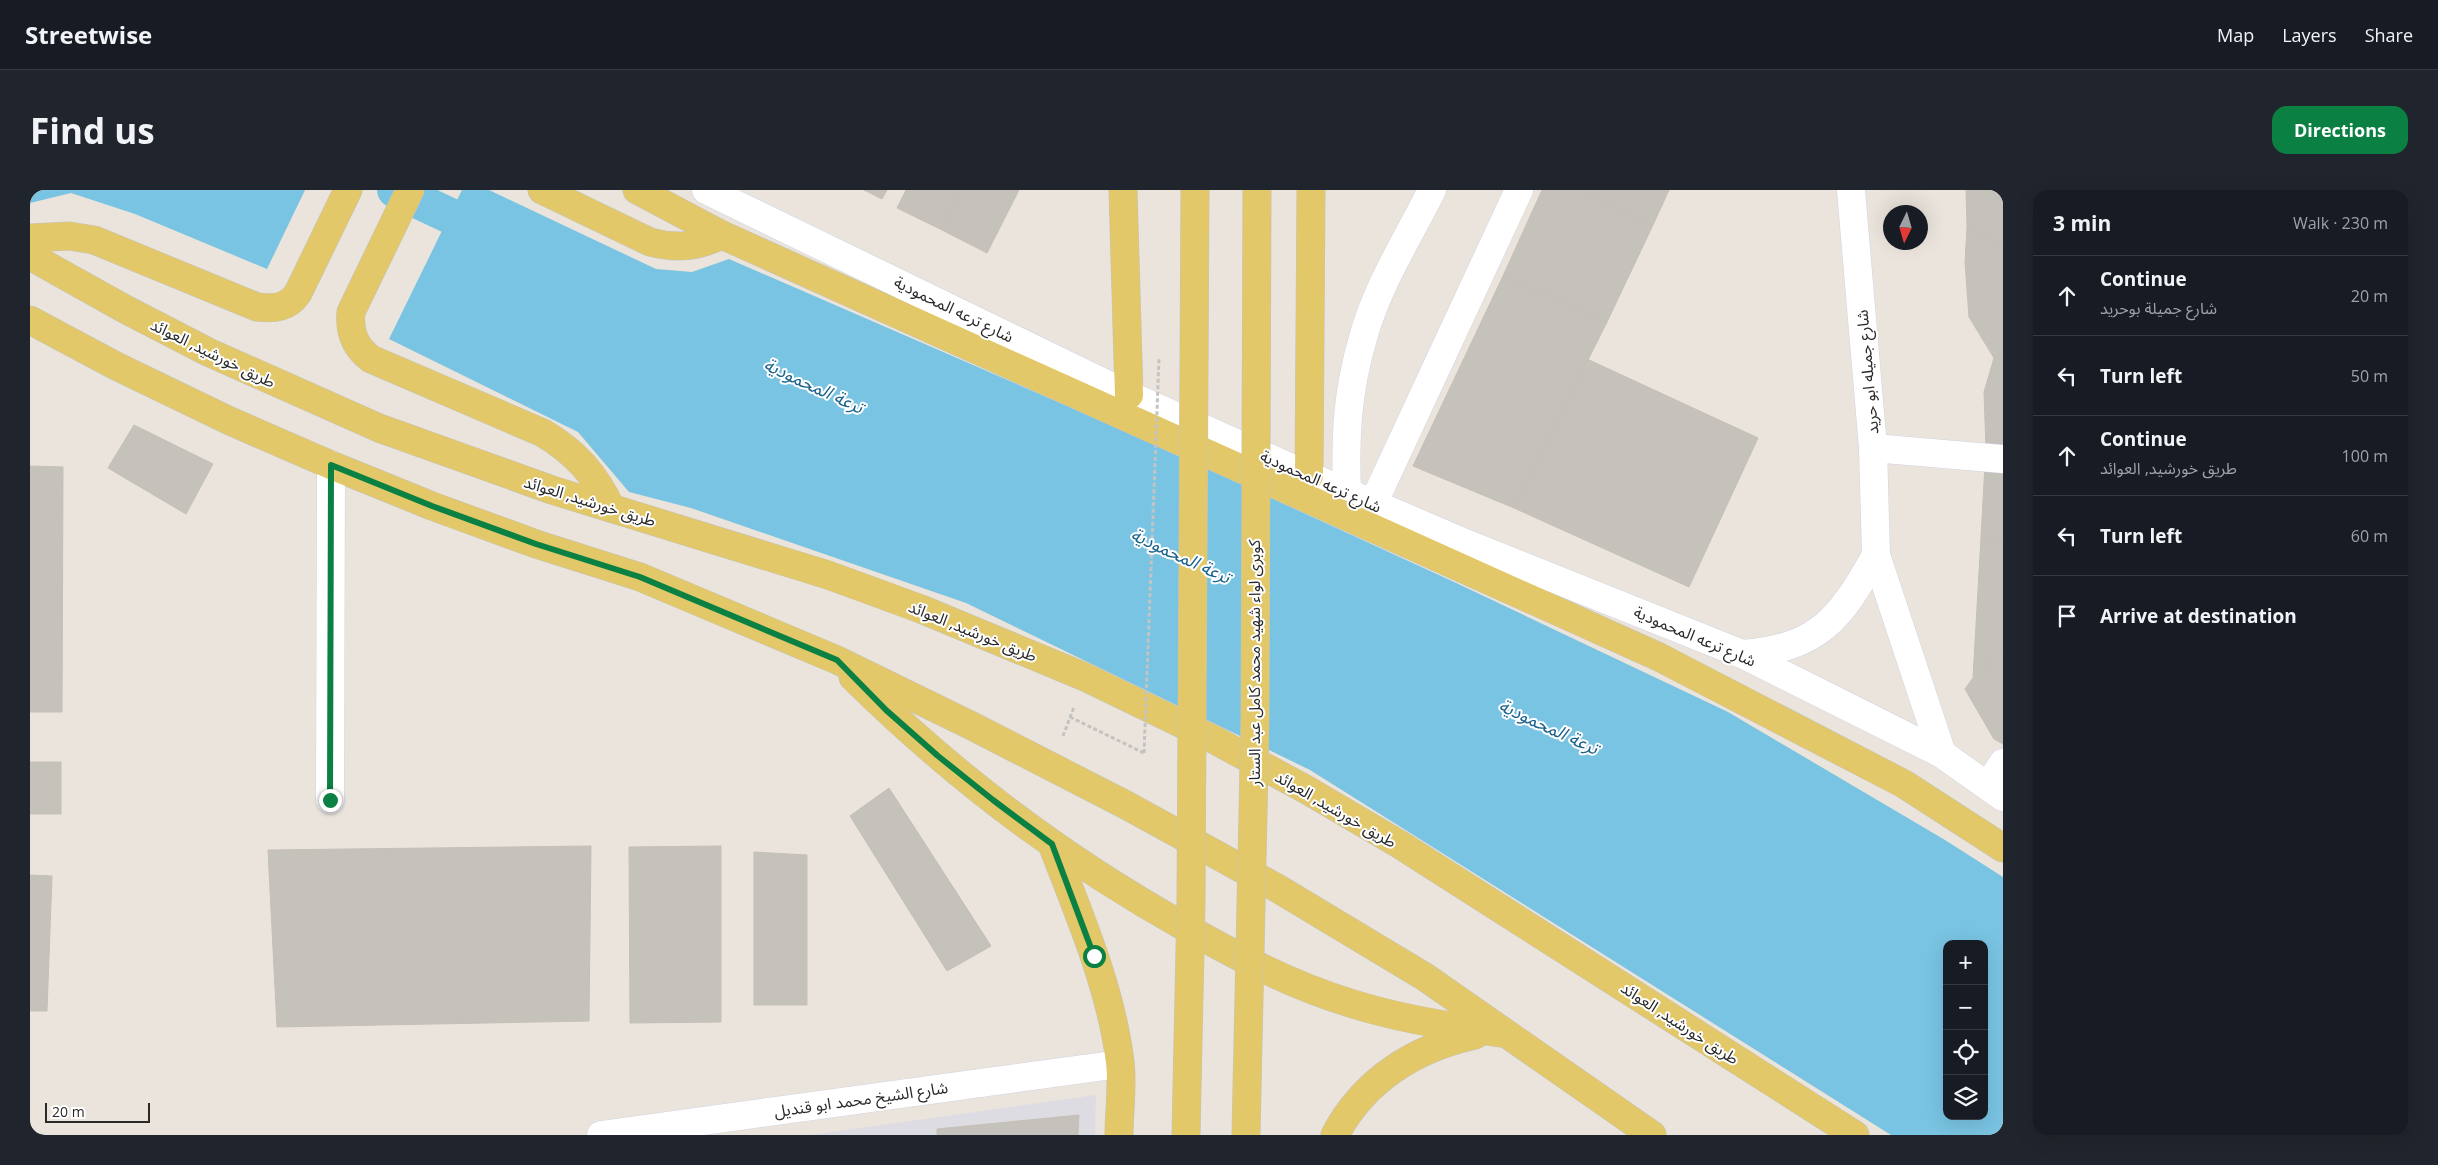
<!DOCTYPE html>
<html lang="en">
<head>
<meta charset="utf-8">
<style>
	:root { --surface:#171b24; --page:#20242c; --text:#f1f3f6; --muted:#9ea1a6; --line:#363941; --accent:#0b8043 }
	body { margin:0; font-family:"Open Sans","Noto Sans Arabic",sans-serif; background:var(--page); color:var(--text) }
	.controls { position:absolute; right:15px; bottom:15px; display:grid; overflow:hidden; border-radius:10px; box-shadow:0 5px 20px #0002 }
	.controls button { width:45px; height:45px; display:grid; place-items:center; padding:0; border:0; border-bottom:1px solid var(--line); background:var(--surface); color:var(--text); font:25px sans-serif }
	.compass { position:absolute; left:1853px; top:15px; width:45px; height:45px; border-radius:50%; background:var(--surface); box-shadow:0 5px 20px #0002; rotate:185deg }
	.scale { position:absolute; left:15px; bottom:12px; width:105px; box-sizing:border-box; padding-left:5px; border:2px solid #292929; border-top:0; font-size:14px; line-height:18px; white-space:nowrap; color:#292929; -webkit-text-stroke:4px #fff; paint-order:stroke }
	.stop { position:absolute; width:15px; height:15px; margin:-11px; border:4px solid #0b8043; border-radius:50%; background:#fff }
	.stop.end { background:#0b8043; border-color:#fff; box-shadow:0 1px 5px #0008 }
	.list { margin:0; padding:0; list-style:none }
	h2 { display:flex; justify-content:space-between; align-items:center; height:65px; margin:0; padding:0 20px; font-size:21px }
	h2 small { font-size:16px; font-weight:400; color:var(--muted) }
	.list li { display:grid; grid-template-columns:32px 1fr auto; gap:15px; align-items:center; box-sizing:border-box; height:80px; padding:0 20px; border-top:1px solid var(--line) }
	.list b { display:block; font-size:19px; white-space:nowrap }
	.list p { margin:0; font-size:16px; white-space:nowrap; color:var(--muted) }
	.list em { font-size:16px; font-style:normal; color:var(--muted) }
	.icon { flex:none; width:28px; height:28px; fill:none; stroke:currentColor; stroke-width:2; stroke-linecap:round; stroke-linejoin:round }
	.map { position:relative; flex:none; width:1973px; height:945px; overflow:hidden; border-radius:15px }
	header { display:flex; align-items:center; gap:30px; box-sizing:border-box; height:70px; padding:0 25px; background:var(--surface); border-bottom:1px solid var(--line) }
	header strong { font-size:24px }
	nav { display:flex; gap:28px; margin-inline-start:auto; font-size:18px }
	.intro { display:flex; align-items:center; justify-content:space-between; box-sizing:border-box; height:120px; padding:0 30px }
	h1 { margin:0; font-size:35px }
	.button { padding:12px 22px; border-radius:15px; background:var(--accent); color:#fff; font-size:18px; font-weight:700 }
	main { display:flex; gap:30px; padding:0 30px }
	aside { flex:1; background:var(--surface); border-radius:15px; box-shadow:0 5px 20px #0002 }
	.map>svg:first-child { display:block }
	.industrial { fill:#dedce3 }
	.water { fill:#79c4e2; fill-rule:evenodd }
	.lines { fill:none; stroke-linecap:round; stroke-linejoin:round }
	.canal { stroke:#79c4e2; stroke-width:36 }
	.building { fill:#c5c1bb; stroke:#c5c0b6 }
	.minor-casing { stroke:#d1d4e0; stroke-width:29 }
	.major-casing { stroke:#c3c3c3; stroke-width:29 }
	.path { stroke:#c3c3c3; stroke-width:3; stroke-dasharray:4 2.5; stroke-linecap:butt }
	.minor { stroke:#fff; stroke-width:28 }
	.major { stroke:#e2c868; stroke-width:28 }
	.major-bridge-casing { stroke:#c3c3c3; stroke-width:29; stroke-linecap:butt }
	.path-bridge { stroke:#c3c3c3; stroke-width:3; stroke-dasharray:4 2.5; stroke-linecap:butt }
	.major-bridge { stroke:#e2c868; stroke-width:28 }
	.route { stroke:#0b8043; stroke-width:6 }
	.labels { text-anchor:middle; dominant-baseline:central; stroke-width:4; stroke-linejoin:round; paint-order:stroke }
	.street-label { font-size:16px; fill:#292929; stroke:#fff }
	.water-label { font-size:18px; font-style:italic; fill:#1a628b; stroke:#fff }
</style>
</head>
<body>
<header>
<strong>Streetwise</strong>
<nav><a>Map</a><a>Layers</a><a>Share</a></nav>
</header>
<div class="intro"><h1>Find us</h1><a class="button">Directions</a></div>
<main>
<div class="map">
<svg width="1973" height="945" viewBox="0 0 1973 945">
	<rect width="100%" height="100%" fill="#eae4dc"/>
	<path class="industrial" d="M 1066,905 L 1065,945 L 780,945 Z"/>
	<g class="water">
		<path d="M 0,0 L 275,0 L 237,79 L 105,24 L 41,3 L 0,13 Z"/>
		<path d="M 432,0 L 459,0 L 626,79 L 662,82 L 699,69 L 1095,241 L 1422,391 L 1698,522 L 1915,650 L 1973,687 L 1973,945 L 1861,945 L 1280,580 L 936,413 L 661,318 L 599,302 L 548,242 L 359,149 ZM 1917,754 L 1954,754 L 1954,926 L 1917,926 Z"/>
	</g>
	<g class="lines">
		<path class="canal" d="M 365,0 L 465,47"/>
	</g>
	<g class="building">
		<path d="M 834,0 L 857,0 L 852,9 Z"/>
		<path d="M 876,0 L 931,0 L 910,39 L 867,18 Z"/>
		<path d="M 931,0 L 989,0 L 957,63 L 910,39 Z"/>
		<path d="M 1512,0 L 1546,0 L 1623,35 L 1577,132 L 1473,86 Z"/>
		<path d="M 1546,0 L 1639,0 L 1623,35 Z"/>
		<path d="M 1936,0 L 1973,0 L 1973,55 L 1937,37 Z"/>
		<path d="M 1937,37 L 1973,55 L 1973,161 L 1964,168 L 1939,127 L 1935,72 Z"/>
		<path d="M 1473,86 L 1577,132 L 1484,318 L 1383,276 Z"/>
		<path d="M 1973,161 L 1973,260 L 1956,258 L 1954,202 L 1964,168 Z"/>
		<path d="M 1557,169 L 1728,248 L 1659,397 L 1484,318 Z"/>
		<path d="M 104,235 L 183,274 L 156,324 L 78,278 Z"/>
		<path d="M 1955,275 L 1973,277 L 1973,347 L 1951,347 Z"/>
		<path d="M 0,276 L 33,277 L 32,522 L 0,522 Z"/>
		<path d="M 1951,347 L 1973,347 L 1973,460 L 1943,488 Z"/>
		<path d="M 1973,460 L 1973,554 L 1964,549 L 1935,499 L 1943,488 Z"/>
		<rect x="0" y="572" width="31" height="52"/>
		<path d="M 859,598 L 961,756 L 917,781 L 820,626 Z"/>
		<path d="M 561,656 L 559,831 L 247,837 L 238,660 Z"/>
		<path d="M 691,656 L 691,832 L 600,833 L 599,657 Z"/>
		<path d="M 724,662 L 777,665 L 777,815 L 724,815 Z"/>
		<path d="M 0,685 L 22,686 L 17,821 L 0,821 Z"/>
		<path d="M 1049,925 L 1048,945 L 907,945 L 907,939 Z"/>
	</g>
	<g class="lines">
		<defs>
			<g id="minor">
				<path d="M 676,0 L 1099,205 L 1279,286 L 1435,353 L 1712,464 L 1912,564 L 1973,607"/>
				<path d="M 1821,0 L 1843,258 L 1846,365 L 1912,564"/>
				<path d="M 1843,258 L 1973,269"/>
				<path d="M 1317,302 C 1315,246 1317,203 1333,148 C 1347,96 1378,48 1402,0"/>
				<path d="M 1343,314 L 1489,0"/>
				<path d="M 1712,464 C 1789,458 1810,429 1846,365"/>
				<path d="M 1958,596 L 1973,573"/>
				<path d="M 300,610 L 301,275"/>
				<path d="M 571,945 L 1090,874"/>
			</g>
			<g id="major">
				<path d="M 380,0 L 321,122 C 319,143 325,157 341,169 L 513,243 C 545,262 565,284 581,318"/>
				<path d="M 512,0 L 620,52 C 647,59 667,57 692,45"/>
				<path d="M 607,0 L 692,45 L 1629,467 L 1874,594 L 1973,658"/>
				<path d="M 1093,0 L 1099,205"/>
				<path d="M 0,48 L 39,46 L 64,50 L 227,117 C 244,119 258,118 268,103 L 318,0"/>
				<path d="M 0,66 L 93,118 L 178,162 L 349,238 L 522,300 L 798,385 L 891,419 L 1055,487 L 1183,549 L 1277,600 L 1369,654 L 1825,945"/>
				<path d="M 0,130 L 86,176 L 200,231 L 301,275 L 402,316 L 506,354 L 610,387 L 807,470 L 942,536 L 1096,615 L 1247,698 L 1395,787 L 1622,945"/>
				<path d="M 1279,286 L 1281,0"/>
				<path d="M 823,487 C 922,585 1033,669 1155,737 C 1208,767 1261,795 1320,813 C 1370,829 1420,837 1472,843"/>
				<path d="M 1022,654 C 1049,725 1081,797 1090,872 C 1093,896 1089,921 1089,945"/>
				<path d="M 1305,945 C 1334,890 1385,858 1445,845"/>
			</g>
		</defs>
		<use href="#minor" class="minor-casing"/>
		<use href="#major" class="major-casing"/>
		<g class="path">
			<path d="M 1040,527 L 1114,563"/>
			<path d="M 1033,546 L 1044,517"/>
		</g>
		<use href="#minor" class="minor"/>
		<use href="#major" class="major"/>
		<defs>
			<g id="major-bridge">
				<path d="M 1156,945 L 1161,713 L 1165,0"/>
				<path d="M 1216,945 L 1225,531 L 1227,0"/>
			</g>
		</defs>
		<use href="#major-bridge" class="major-bridge-casing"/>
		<path class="path-bridge" d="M 1114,563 L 1129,168"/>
		<use href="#major-bridge" class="major-bridge"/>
	</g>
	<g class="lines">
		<path class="route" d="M 300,610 L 301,275 L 402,316 L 506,354 L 610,387 L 807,470 L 856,520 L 908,566 L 963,610 L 1022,654 L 1064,766"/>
	</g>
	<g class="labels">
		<g class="street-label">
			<text transform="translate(924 119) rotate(26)">شارع ترعه المحمودية</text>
			<text transform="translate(183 163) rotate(26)">طريق خورشيد, العوائد</text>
			<text transform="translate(1837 182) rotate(-95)">شارع جميله ابو حريد</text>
			<text transform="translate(1291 291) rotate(24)">شارع ترعه المحمودية</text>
			<text transform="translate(560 311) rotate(17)">طريق خورشيد, العوائد</text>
			<text transform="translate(943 441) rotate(22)">طريق خورشيد, العوائد</text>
			<text transform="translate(1665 446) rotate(23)">شارع ترعه المحمودية</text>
			<text transform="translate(1224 473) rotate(-90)">كوبرى لواء شهيد محمد كامل عبد الستار</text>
			<text transform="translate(1306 619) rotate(30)">طريق خورشيد, العوائد</text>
			<text transform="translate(1650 833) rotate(33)">طريق خورشيد, العوائد</text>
			<text transform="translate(831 909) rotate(-8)">شارع الشيخ محمد ابو قنديل</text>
		</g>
		<g class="water-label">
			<text transform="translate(784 195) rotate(25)">ترعة المحمودية</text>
			<text transform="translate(1151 365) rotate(25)">ترعة المحمودية</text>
			<text transform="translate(1519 536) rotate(25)">ترعة المحمودية</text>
		</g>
	</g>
</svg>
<div class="controls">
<button>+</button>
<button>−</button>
<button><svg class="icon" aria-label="locate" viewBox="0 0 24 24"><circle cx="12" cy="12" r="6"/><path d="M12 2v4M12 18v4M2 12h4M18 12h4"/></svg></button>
<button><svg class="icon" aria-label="layers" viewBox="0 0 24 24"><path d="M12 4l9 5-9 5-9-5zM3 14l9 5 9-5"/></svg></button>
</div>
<svg class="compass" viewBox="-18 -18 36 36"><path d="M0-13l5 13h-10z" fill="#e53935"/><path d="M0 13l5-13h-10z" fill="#9ea1a6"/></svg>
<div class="scale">20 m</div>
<div class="stop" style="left:1064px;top:766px"></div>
<div class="stop end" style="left:300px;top:610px"></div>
</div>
<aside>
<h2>3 min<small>Walk · 230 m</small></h2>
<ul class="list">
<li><svg class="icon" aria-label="ahead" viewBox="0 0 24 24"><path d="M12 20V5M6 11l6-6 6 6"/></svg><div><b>Continue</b><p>شارع جميلة بوحريد</p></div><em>20 m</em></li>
<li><svg class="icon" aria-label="left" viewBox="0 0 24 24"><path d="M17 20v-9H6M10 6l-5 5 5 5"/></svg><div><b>Turn left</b></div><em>50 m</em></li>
<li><svg class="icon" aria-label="ahead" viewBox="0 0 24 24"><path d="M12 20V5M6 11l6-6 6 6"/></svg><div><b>Continue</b><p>طريق خورشيد, العوائد</p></div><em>100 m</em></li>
<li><svg class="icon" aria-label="left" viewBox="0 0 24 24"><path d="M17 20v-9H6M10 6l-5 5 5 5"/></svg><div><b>Turn left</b></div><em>60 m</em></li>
<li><svg class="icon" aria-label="arrive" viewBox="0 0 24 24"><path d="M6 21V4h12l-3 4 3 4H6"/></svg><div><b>Arrive at destination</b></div></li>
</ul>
</aside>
</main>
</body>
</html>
